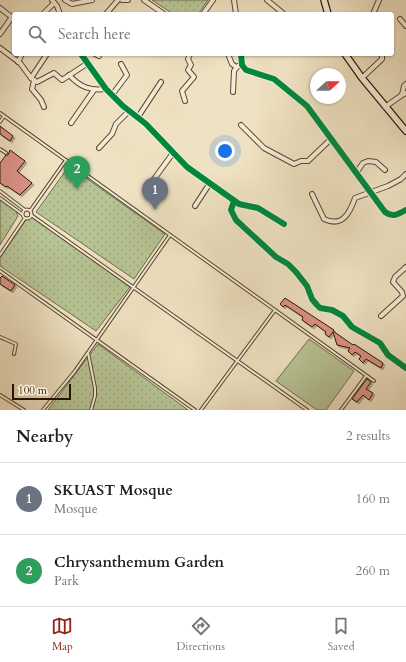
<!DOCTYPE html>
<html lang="en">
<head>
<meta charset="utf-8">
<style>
	:root { --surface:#fff; --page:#f2f2f2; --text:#222; --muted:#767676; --line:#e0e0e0; --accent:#8f2418 }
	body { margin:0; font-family:Cardo,serif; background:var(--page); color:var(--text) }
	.compass { position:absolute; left:310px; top:68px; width:36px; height:36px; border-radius:50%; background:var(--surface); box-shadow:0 1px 3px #0004; rotate:69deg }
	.scale { position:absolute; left:12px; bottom:10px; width:59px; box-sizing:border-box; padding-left:4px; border:2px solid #291602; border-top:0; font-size:11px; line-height:14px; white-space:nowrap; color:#291602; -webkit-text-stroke:3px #f5ecd7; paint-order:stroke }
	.you { position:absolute; left:225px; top:151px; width:14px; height:14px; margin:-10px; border:3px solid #fff; border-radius:50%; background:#1a73e8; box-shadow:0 0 0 6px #1a73e833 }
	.badge { display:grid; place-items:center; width:26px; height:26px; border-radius:50%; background:var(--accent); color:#fff; font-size:13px; font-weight:700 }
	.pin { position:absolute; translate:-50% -33px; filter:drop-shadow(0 1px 2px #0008) }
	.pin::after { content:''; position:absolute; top:21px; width:14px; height:12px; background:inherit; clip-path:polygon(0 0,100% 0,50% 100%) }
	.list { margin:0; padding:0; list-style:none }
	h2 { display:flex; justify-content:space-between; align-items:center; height:52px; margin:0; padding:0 16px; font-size:17px }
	h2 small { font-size:13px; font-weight:400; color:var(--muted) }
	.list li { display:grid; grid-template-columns:26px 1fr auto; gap:12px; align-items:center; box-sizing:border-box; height:72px; padding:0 16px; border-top:1px solid var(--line) }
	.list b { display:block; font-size:15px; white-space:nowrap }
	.list p { margin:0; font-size:13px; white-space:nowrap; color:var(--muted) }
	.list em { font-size:13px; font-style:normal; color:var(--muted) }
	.icon { flex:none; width:22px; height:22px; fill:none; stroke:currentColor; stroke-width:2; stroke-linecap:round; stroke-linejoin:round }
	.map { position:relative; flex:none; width:406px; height:410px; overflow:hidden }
	.search { position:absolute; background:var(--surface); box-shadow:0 1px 3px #0004; left:12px; right:12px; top:12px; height:44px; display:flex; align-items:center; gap:10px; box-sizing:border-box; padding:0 14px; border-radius:4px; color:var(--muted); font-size:15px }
	.sheet { height:196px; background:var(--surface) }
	nav { display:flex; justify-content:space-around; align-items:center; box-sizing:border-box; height:56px; border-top:1px solid var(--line); background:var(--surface); font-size:11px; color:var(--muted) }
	nav a { display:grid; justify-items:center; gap:2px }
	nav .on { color:var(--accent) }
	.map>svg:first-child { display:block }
	.grass { fill:#b7c495; stroke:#706d4c }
	.park { fill:url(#park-dots); stroke:#706d4c }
	.building { fill:#de9289; stroke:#291602; filter:url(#shadow) }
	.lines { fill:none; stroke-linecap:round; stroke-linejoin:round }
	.lane-casing { stroke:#5a4932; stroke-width:4 }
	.street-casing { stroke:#5a4932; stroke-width:6 }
	.secondary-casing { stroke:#291602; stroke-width:8 }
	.lane { stroke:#f5ecd7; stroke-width:2 }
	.street { stroke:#f5ecd7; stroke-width:4 }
	.secondary { stroke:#f5ecd7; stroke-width:5.5 }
	.cycleway-casing { stroke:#f5ecd7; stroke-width:8 }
	.cycleway { stroke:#00873e; stroke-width:6 }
</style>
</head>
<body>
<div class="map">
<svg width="406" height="410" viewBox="0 0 406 410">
	<defs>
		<pattern id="park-dots" width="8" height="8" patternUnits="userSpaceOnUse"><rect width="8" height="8" fill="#b7c495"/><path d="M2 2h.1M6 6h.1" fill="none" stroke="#9da87f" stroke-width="1.8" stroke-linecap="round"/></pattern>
		<filter id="shadow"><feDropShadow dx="2" dy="2" stdDeviation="0" flood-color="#0004"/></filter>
	</defs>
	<rect width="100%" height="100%" fill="#efe2c2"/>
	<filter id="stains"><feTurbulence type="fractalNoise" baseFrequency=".005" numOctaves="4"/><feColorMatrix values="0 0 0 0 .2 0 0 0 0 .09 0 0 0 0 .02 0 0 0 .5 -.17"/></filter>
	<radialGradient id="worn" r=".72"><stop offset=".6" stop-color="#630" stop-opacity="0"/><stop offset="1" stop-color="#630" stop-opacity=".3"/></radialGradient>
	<path class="grass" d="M 309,339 L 354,371 L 326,410 L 317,410 L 276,381 Z"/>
	<g class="park">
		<path d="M 152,0 L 208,0 L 198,14 L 173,14 Z"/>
		<path d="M 69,166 L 165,234 L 134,279 L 36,212 Z"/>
		<path d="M 0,199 L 16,211 L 18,216 L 0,245 Z"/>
		<path d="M 32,217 L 130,287 L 96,331 L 0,266 L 0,258 L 26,220 Z"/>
		<path d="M 98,344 L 188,410 L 48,410 Z"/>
	</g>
	<g class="building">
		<path d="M 0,126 L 13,136 L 10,141 L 0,134 Z"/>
		<path d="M 10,150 L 25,161 L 17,171 L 32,183 L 20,195 L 7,186 L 6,187 L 0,183 L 0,163 L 6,155 L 8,155 Z"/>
		<path d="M 2,276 L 15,285 L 11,291 L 0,284 L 0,278 Z"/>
		<path d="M 285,298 L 334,330 L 333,331 L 353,345 L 354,344 L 383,363 L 381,368 L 366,359 L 363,363 L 359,359 L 361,356 L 355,352 L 352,355 L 348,351 L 350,348 L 337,345 L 333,332 L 329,337 L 325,334 L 326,332 L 315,324 L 312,327 L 302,320 L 303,317 L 285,305 L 283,307 L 280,304 Z"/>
		<path d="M 367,379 L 371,382 L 366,389 L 373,393 L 369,400 L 363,395 L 357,402 L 352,399 Z"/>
	</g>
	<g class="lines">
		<defs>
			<g id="lane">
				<path d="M 0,113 L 374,381"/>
				<path d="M 0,122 L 4,116"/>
				<path d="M 0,149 L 6,153"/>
				<path d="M 0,191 L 25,210"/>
				<path d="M 0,198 L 22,214"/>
				<circle cx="27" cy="214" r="4.5"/>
				<path d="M 30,211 L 66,160"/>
				<path d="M 31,215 L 307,410"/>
				<path d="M 0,255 L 25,218"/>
				<path d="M 0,271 L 195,410"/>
				<path d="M 0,337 L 16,344 L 14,354"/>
				<path d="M 88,353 L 95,388 L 95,396 L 91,410"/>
				<path d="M 0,395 L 24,410"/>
				<path d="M 43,410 L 75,371 L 170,235"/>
				<path d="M 201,410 L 275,310"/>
				<path d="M 341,410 L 366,376"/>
			</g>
			<g id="street">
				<path d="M 52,0 L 57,6 L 60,14"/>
				<path d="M 65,0 L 72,4 L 92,0"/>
				<path d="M 122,0 L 128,0"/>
				<path d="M 144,0 L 164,14"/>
				<path d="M 234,0 L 236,14"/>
				<path d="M 267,0 L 284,14"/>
				<path d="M 0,8 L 14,19"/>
				<path d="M 43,14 L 54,3"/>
				<path d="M 106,14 L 118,0"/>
				<path d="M 203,14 L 213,0"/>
				<path d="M 373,14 L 379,0"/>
				<path d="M 400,19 L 406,26"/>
				<path d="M 0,34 L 12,17"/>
				<path d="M 0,48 L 20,63 L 31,78 L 37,82 L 54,73 L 62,80 L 88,63"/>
				<path d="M 81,54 L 106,89 L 123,106 L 146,124 L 187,167 L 239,204 L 258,208 L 284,224"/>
				<path d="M 95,54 L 99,56"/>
				<path d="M 228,54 L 232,64 L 236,67"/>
				<path d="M 241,54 L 242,65 L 246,70 L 274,79 L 307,106 L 385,212 C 393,218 398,214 406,210"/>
				<path d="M 18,62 L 22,54"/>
				<path d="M 69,75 C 80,87 90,91 106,89"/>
				<path d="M 31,78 L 47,54"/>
				<path d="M 362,78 L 382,59 L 382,54"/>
				<path d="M 34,81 L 32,89 L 41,100 L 44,107"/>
				<path d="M 233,92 L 234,71 L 238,66 L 242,65"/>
				<path d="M 112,95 L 127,75 L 121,64"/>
				<path d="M 402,95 L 404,86 L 406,84"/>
				<path d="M 185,101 L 182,91 L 194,77 L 188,70 L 191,65 L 188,59 L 190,54"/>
				<path d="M 385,107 L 402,95 L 406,93"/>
				<path d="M 138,117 L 161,82"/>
				<path d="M 71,123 L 94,90"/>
				<path d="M 241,125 L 264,148 L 294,164 L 301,161 L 308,161 L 331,139"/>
				<path d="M 99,148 L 112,134 L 116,124 L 129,111"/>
				<path d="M 356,173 L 363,163 L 368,161 L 376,162 L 385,170"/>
				<path d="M 149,186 L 173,153"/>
				<path d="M 312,194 L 324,219 C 343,228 350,212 355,198 L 388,186 L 401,179 L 406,174"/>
				<path d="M 234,201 L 231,210 L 236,220 L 276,257 L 288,264 L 296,272 L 307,286 L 312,299 L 317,305 L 320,308 L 332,310 L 343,316 L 352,327 L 380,343 L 388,355 L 406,368"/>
				<path d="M 195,206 L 210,183"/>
				<path d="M 381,316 L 403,296 L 402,292 L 393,282 L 395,277 L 406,267"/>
			</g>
			<g id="secondary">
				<path d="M 324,0 L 328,14"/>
				<path d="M 345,54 L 362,78 L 406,131"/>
			</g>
		</defs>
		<use href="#lane" class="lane-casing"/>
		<use href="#street" class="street-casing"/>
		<use href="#secondary" class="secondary-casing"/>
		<use href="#lane" class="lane"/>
		<use href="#street" class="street"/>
		<use href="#secondary" class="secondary"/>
		<defs>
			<g id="cycleway">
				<path d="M 81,54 L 106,89 L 123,106 L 146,124 L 187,167 L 239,204 L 258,208 L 284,224"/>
				<path d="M 241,54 L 242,65 L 246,70 L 274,79 L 307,106 L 385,212 C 393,218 398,214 406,210"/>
				<path d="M 234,201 L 231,210 L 236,220 L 276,257 L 288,264 L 296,272 L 307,286 L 312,299 L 317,305 L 320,308 L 332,310 L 343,316 L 352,327 L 380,343 L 388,355 L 406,368"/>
			</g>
		</defs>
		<use href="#cycleway" class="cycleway-casing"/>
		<use href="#cycleway" class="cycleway"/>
	</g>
	<rect width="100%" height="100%" filter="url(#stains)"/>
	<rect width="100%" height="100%" fill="url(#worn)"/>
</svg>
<svg class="compass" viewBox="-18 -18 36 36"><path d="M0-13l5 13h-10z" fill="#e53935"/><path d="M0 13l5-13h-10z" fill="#767676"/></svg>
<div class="scale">100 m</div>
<div class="you"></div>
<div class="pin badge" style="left:155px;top:210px;background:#6b7280">1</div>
<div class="pin badge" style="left:77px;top:189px;background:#2e9e5b">2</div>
<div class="search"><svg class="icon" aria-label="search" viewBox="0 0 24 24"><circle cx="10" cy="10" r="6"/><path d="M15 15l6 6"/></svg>Search here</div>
</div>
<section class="sheet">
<h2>Nearby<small>2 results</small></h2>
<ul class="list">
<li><span class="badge" style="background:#6b7280">1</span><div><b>SKUAST Mosque</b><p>Mosque</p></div><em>160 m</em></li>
<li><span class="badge" style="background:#2e9e5b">2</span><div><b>Chrysanthemum Garden</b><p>Park</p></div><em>260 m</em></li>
</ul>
</section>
<nav>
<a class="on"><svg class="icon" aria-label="map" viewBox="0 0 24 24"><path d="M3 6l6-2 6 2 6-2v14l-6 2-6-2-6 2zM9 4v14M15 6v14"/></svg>Map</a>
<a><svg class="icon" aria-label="directions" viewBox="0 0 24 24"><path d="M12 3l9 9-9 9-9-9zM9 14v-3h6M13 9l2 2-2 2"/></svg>Directions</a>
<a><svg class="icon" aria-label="saved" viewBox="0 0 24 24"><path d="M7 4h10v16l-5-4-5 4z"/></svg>Saved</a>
</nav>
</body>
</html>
